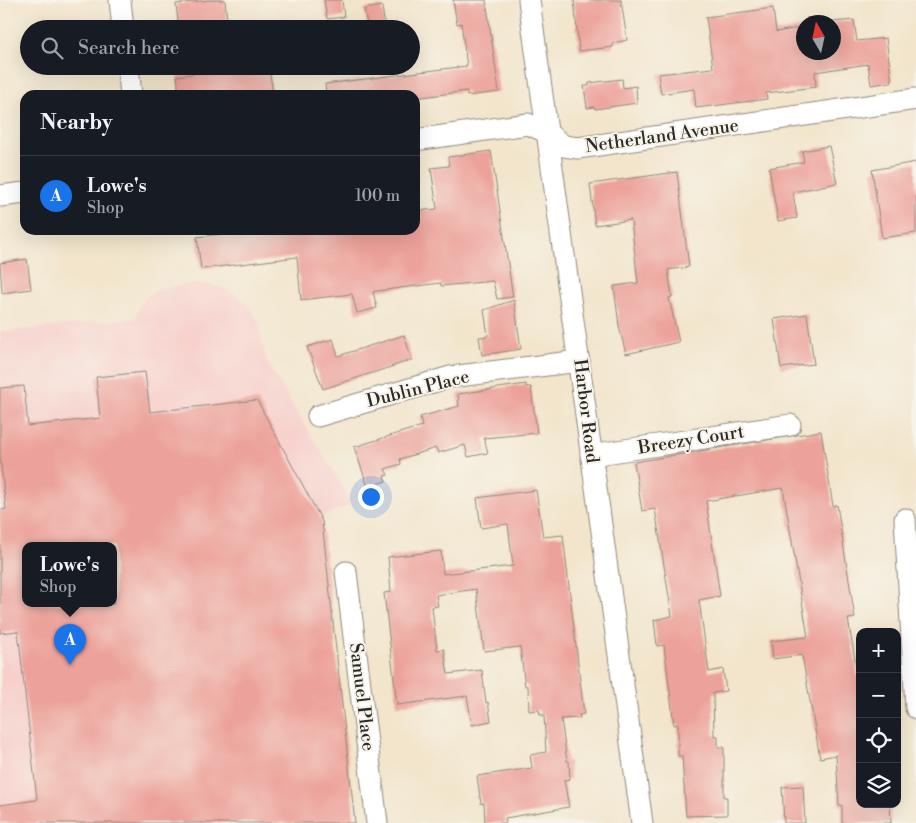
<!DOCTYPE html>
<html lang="en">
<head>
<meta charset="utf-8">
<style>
	:root { --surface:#171b24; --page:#20242c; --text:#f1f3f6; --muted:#9ea1a6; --line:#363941; --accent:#1a73e8 }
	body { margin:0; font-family:"Libre Bodoni",serif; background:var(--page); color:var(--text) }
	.controls { position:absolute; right:15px; bottom:15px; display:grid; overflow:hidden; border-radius:10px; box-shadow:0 5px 20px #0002 }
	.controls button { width:45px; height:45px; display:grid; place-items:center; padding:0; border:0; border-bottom:1px solid var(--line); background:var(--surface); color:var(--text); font:25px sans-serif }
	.compass { position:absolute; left:796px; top:15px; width:45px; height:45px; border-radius:50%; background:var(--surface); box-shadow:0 5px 20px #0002; rotate:351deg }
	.you { position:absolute; left:370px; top:496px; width:18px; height:18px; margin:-12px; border:4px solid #fff; border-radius:50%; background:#1a73e8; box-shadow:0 0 0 8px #1a73e833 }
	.badge { display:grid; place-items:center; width:32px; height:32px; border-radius:50%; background:var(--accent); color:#fff; font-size:16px; font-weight:700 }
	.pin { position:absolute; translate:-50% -41px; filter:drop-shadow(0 1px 2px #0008) }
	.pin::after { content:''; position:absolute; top:26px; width:18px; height:15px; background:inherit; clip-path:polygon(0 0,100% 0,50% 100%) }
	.popup { position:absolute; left:22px; top:542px; width:95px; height:65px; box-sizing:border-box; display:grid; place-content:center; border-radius:10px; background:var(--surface); filter:drop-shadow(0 1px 4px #0005); font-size:16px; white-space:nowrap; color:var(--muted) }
	.popup b { font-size:19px; color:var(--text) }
	.popup::after { content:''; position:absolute; left:50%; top:100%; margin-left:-10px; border:10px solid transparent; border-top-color:var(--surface) }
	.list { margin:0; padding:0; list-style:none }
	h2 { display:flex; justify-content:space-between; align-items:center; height:65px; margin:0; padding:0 20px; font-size:21px }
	h2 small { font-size:16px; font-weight:400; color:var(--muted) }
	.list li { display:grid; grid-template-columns:32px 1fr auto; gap:15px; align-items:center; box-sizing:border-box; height:80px; padding:0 20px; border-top:1px solid var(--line) }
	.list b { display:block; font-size:19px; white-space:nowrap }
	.list p { margin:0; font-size:16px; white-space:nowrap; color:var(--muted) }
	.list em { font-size:16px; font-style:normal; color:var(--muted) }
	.icon { flex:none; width:28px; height:28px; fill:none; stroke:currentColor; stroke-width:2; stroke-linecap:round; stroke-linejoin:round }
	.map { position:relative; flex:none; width:916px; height:823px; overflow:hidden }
	.search { position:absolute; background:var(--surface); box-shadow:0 5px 20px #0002; left:20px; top:20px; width:400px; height:55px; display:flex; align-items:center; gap:12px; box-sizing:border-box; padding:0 18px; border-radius:28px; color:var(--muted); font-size:19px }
	.panel { position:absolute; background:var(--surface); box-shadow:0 5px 20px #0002; left:20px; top:90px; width:400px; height:145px; border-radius:15px }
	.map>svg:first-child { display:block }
	.built { fill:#f7d0cc; fill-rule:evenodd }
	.building { fill:#eca19a; fill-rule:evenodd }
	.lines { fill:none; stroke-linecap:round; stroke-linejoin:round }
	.minor-casing { stroke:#8e887c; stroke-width:23 }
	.minor { stroke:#fff; stroke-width:21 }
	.labels { text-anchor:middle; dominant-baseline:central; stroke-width:4; stroke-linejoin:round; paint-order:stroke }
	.street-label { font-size:18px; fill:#2b2b2b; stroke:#f7f3e8 }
</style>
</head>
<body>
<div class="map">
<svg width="916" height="823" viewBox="0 0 916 823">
	<rect width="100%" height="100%" fill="#f7f3e8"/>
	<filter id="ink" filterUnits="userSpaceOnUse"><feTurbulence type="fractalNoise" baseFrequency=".02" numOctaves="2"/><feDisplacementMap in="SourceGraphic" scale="10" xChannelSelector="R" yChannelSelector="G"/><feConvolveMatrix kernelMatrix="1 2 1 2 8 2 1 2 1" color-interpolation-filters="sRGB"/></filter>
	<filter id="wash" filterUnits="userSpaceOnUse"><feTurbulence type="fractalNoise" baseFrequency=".0096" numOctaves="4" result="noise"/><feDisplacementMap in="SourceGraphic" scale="20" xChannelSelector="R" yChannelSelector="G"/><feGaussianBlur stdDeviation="1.12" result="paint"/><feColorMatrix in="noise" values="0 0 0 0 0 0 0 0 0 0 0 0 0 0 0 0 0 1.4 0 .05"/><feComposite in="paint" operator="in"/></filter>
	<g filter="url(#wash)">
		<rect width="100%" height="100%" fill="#f2e5cc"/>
		<path class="built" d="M 187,284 L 207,284 L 223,288 L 240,297 L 250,308 L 258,320 L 266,361 L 353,504 L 320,517 L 355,823 L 0,823 L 0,332 L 136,318 L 139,307 L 147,296 L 159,289 ZM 26,546 L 114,546 L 114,604 L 26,604 Z"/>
		<g id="blocks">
			<g class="building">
				<path d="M 209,0 L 225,0 L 228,29 L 179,29 L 176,4 Z"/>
				<path d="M 324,0 L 342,0 L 344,17 L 327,19 Z"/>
				<path d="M 453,0 L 486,0 L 499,92 L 467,96 L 467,91 L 415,98 L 415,95 L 326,95 L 325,84 L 467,66 L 461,23 L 457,24 Z"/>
				<path d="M 574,0 L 621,0 L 627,40 L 613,43 L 613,47 L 579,51 Z"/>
				<path d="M 382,6 L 385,29 L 368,29 L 364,9 Z"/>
				<path d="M 773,8 L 776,32 L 804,27 L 804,52 L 834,52 L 833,22 L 854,20 L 857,41 L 886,38 L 892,82 L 871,85 L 868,64 L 815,72 L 816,87 L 766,93 L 767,99 L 696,108 L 694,89 L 661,94 L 658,74 L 713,68 L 706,17 Z"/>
				<path d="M 249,66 L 269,66 L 273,95 L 179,95 L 177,76 Z"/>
				<path d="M 622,79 L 623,88 L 636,86 L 637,103 L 595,109 L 594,107 L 587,108 L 584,86 L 589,86 L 589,83 Z"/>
				<path d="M 829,146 L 837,183 L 793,192 L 797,218 L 778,221 L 769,168 L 804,162 L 802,151 Z"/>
				<path d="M 491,151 L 513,297 L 497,299 L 493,281 L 441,286 L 441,283 L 377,291 L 373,292 L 377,308 L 357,313 L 352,294 L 301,300 L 297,257 L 201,269 L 197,237 L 257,230 L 415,230 L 415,211 L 437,209 L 431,168 L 449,166 L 448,157 Z"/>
				<path d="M 916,162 L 916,233 L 882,238 L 872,170 Z"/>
				<path d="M 677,172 L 689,267 L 668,270 L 672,297 L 669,298 L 679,342 L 626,354 L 619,326 L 614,286 L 638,283 L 631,220 L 595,225 L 590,184 Z"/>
				<path d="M 27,259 L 31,289 L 2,293 L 0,263 Z"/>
				<path d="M 514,300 L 521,349 L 482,355 L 479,337 L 488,336 L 484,310 Z"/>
				<path d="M 807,314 L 814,364 L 781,368 L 774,319 Z"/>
				<path d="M 404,335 L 412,360 L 323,389 L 307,347 L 333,339 L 338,356 Z"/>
				<path d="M 145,372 L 150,412 L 257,400 L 322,521 L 355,823 L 0,823 L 0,805 L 37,800 L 18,631 L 0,633 L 0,510 L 6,509 L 0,457 L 0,388 L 24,386 L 28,426 L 100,418 L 96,377 ZM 26,546 L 114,546 L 114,604 L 26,604 Z"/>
				<path d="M 526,384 L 526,387 L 531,387 L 537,433 L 484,438 L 488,453 L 468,457 L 465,445 L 438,453 L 436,448 L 400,459 L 401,464 L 385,469 L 388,475 L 384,476 L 386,481 L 368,487 L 354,447 L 422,426 L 420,417 L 459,406 L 458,394 Z"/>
				<path d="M 821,431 L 833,506 L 837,505 L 855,618 L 848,619 L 860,689 L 860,804 L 890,804 L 891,823 L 842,823 L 842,805 L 839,806 L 836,755 L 820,758 L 802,655 L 773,659 L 771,641 L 808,637 L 783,488 L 706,501 L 720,596 L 699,600 L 709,672 L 723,669 L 726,691 L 713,693 L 714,736 L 718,736 L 718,747 L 724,747 L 724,797 L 727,797 L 727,815 L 686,816 L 682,756 L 678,756 L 678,724 L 674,725 L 664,645 L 657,646 L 654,620 L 672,616 L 655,509 L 642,511 L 634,462 Z"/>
				<path d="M 536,490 L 543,537 L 563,535 L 584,714 L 579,715 L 580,718 L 561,719 L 567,761 L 569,761 L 570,779 L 564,780 L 569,807 L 505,818 L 506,823 L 485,823 L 484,803 L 481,804 L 477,776 L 532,768 L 530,755 L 546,752 L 544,715 L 540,715 L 539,710 L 529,711 L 528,686 L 525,686 L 520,647 L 484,651 L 476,589 L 436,595 L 438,606 L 432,607 L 437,650 L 444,649 L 448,674 L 482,670 L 486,703 L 488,702 L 491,721 L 472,725 L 467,696 L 397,705 L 384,593 L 391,592 L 388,557 L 441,551 L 443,574 L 513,566 L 508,524 L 481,528 L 477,498 Z"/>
				<path d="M 803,786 L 805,823 L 784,823 L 782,787 Z"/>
			</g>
		</g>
	</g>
	<g filter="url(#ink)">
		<use href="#blocks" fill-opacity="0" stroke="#8e887c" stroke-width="1"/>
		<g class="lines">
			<defs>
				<g id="minor">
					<path d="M 120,0 L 123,29"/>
					<path d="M 529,0 L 642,823"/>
					<path d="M 128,66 L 131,95"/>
					<path d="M 415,140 L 528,124 L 546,132 L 564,146 L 578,148 L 916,99"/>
					<path d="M 0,196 L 25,193"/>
					<path d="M 318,416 L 450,377 L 579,361"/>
					<path d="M 591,455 L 790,425"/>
					<path d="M 905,519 L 916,708"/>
					<path d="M 346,572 L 377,823"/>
				</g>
			</defs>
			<use href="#minor" class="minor-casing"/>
			<use href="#minor" class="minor"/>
		</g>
	</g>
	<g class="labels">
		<g class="street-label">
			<text transform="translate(662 136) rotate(-8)">Netherland Avenue</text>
			<text transform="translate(418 389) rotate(-14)">Dublin Place</text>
			<text transform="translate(586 411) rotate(83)">Harbor Road</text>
			<text transform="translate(691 440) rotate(-9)">Breezy Court</text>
			<text transform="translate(362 697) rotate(83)">Samuel Place</text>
		</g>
	</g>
</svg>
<div class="controls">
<button>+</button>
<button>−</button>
<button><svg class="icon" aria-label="locate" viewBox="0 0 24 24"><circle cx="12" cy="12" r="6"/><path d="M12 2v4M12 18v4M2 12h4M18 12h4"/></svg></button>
<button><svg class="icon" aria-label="layers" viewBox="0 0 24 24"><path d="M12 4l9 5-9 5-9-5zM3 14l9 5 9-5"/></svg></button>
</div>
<svg class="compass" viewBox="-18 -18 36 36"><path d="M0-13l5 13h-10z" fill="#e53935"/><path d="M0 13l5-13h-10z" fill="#9ea1a6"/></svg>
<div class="you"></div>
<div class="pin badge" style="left:70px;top:665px">A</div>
<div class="popup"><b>Lowe's</b>Shop</div>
<div class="search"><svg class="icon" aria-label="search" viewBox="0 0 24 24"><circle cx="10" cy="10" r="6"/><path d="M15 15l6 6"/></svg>Search here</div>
<section class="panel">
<h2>Nearby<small></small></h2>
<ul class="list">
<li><span class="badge">A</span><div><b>Lowe's</b><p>Shop</p></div><em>100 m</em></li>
</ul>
</section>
</div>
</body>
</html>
